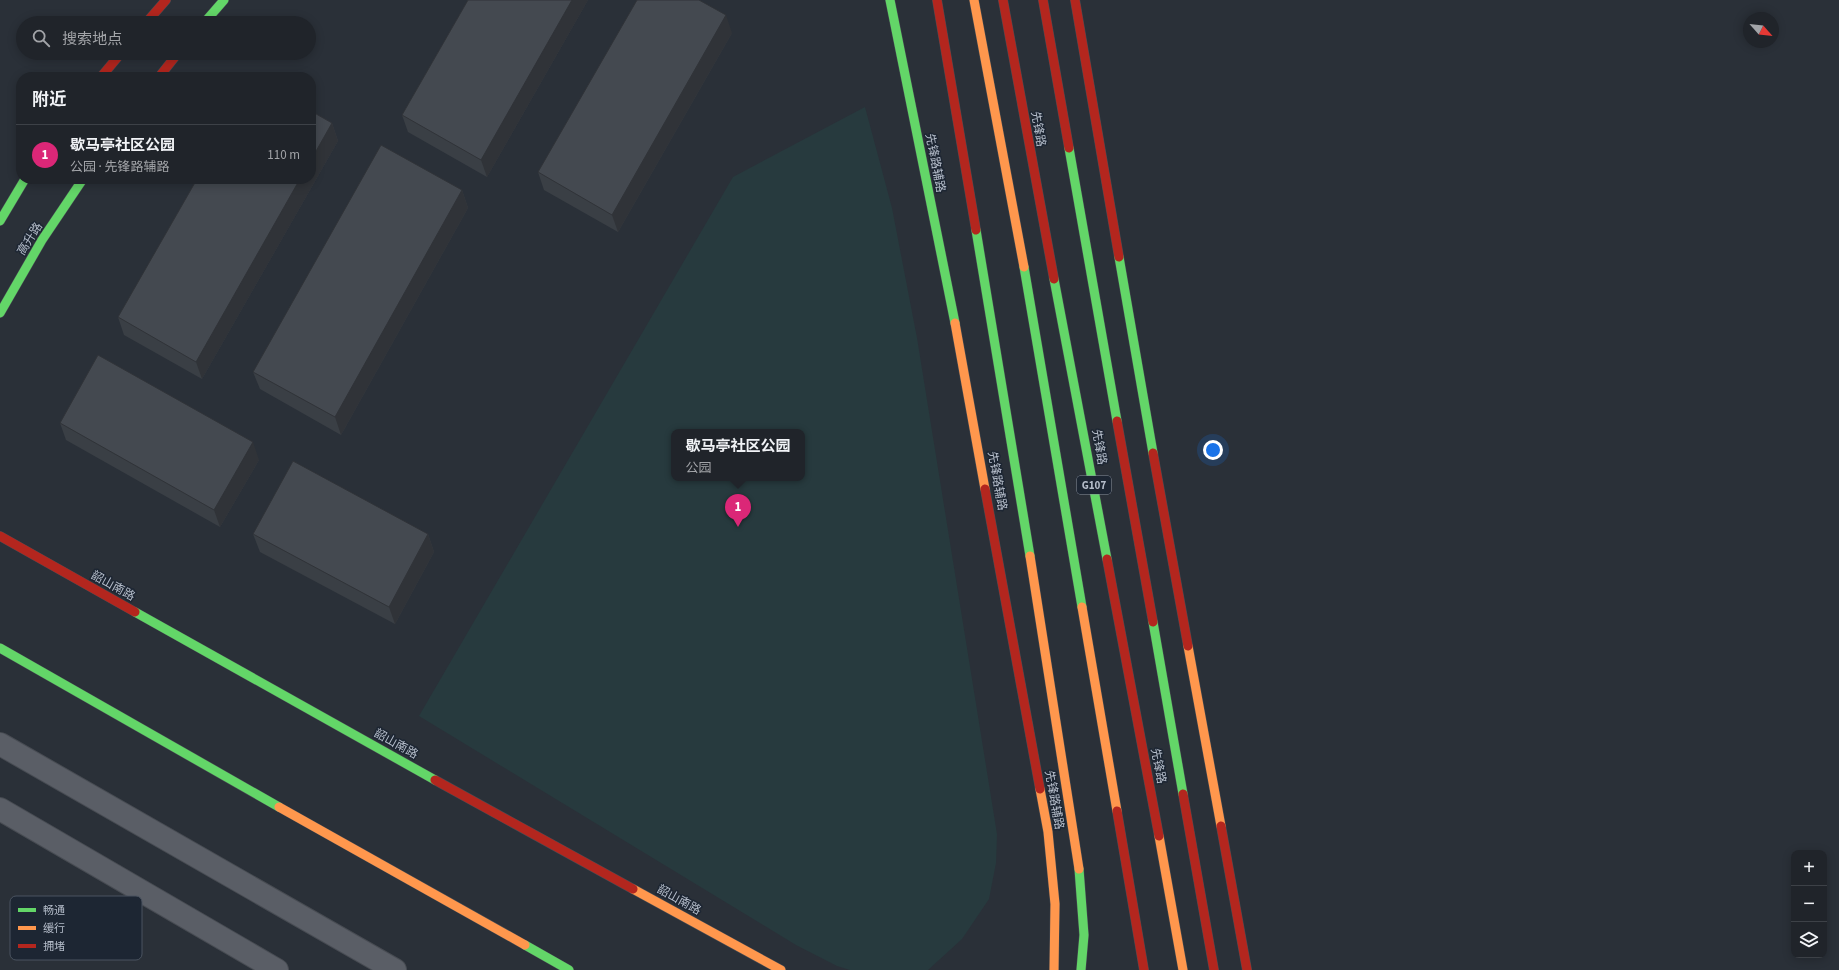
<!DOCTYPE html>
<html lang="zh">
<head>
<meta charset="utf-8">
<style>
	:root { --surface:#20242a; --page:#2d3036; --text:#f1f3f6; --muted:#a2a4a8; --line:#3d4147; --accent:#db2777 }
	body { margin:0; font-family:"Source Sans 3","Noto Sans SC",sans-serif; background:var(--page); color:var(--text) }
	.controls { position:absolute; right:12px; bottom:12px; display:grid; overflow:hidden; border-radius:8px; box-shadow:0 2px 10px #0003 }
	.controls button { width:36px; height:36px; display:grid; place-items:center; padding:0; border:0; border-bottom:1px solid var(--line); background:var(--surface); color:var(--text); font:20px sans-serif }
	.compass { position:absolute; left:1743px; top:12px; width:36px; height:36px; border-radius:50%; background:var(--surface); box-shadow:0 2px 10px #0003; rotate:117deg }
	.you { position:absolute; left:1213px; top:450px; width:14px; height:14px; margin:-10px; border:3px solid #fff; border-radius:50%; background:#1a73e8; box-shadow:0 0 0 6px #1a73e833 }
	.badge { display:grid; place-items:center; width:26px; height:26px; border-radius:50%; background:var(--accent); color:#fff; font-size:13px; font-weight:700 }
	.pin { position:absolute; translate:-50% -33px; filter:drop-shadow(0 1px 2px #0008) }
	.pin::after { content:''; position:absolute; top:21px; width:14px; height:12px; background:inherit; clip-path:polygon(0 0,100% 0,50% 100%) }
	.popup { position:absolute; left:671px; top:429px; width:134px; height:52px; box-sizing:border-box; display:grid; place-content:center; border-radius:8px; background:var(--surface); filter:drop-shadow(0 1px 3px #0005); font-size:13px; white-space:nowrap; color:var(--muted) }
	.popup b { font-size:15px; color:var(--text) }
	.popup::after { content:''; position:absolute; left:50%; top:100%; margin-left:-8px; border:8px solid transparent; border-top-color:var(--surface) }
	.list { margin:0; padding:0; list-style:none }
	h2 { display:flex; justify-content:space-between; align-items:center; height:52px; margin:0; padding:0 16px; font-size:17px }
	h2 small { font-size:13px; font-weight:400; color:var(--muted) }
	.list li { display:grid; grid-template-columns:26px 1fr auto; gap:12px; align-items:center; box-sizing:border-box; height:60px; padding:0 16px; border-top:1px solid var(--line) }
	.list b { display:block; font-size:15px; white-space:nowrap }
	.list p { margin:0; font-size:13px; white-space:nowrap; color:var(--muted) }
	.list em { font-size:13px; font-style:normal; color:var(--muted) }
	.icon { flex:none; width:22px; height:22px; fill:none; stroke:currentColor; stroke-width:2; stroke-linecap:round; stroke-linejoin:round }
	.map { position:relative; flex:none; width:1839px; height:970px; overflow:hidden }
	.search { position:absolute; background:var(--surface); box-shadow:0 2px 10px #0003; left:16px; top:16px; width:300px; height:44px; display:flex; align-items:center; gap:10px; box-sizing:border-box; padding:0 14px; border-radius:22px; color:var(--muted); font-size:15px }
	.panel { position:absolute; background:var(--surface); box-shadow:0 2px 10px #0003; left:16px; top:72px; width:300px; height:112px; border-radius:16px }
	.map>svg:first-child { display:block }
	.green { fill:#273a3e; fill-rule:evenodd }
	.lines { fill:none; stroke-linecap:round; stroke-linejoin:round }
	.street-casing { stroke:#484c53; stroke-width:24 }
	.fast-casing { stroke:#484c53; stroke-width:10 }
	.slow-casing { stroke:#484c53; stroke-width:10 }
	.jam-casing { stroke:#484c53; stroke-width:10 }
	.street { stroke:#5a5e66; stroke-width:22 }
	.fast { stroke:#63d668; stroke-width:9 }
	.slow { stroke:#ff974d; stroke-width:9 }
	.jam { stroke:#b3261e; stroke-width:9 }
	.wall { fill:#3a3f45 }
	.shaded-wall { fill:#303338 }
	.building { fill:#444950; stroke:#303338 }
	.labels { text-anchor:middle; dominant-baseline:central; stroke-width:3; stroke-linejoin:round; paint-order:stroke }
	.shield { fill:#1d2633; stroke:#878f9c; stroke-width:1 }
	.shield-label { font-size:11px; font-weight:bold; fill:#b4bcc9 }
	.street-label { font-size:12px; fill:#b4bcc9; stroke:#1d2633 }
	.key { fill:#1d2633; stroke:#4a5360; stroke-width:1 }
	.key-label { font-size:11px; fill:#b4bcc9 }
</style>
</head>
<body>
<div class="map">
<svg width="1839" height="970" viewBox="0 0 1839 970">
	<rect width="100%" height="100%" fill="#2a3038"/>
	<path class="green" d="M 865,107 L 892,208 L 917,338 L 997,834 L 996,863 L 989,899 L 962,939 L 928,970 L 850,970 L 837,966 L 796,945 L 419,716 L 733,177 ZM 674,432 L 802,432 L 802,478 L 674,478 Z"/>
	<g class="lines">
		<defs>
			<g id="street">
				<path d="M 0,744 L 395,970"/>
				<path d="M 0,809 L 277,970"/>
			</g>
			<g id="fast">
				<path d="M 890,0 L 955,323"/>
				<path d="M 204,23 L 224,0"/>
				<path d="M 1069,148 L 1117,421"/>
				<path d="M 0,221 L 25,179"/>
				<path d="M 976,230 L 1030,556"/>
				<path d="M 1119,257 L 1153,453"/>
				<path d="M 1024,267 L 1082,607"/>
				<path d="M 1054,279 L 1107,559"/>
				<path d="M 0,313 L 42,240 L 83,179"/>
				<path d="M 135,612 L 435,780"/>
				<path d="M 1153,622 L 1183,794"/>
				<path d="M 0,648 L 279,807"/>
				<path d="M 1079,869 L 1084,935 L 1081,970"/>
				<path d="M 525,945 L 569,970"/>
			</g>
			<g id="slow">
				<path d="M 974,0 L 1024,267"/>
				<path d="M 955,323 L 985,489"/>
				<path d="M 1030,556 L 1079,869"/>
				<path d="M 1082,607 L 1117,811"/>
				<path d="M 1188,646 L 1221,826"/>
				<path d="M 1040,789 L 1048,832 L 1055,904 L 1054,970"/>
				<path d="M 279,807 L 525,945"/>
				<path d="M 1159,836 L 1183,970"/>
				<path d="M 633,889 L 781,970"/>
			</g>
			<g id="jam">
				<path d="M 937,0 L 976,230"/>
				<path d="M 1003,0 L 1054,279"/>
				<path d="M 1043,0 L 1069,148"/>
				<path d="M 1075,0 L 1119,257"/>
				<path d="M 146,23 L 166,0"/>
				<path d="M 101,77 L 121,53"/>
				<path d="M 159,77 L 178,53"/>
				<path d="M 1117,421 L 1153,622"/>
				<path d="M 1153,453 L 1188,646"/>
				<path d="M 985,489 L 1040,789"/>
				<path d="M 0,536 L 135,612"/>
				<path d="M 1107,559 L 1159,836"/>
				<path d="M 435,780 L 633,889"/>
				<path d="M 1183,794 L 1214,970"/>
				<path d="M 1117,811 L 1144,970"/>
				<path d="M 1221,826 L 1247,970"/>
			</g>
		</defs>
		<use href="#street" class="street-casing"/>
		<use href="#fast" class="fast-casing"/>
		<use href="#slow" class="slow-casing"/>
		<use href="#jam" class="jam-casing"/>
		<use href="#street" class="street"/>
		<use href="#fast" class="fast"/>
		<use href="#slow" class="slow"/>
		<use href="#jam" class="jam"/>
	</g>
	<g class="wall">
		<path d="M 468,0 L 588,0 L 487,177 L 408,132 L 402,115 Z"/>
		<path d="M 732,33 L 618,232 L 544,190 L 538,172 Z"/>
		<path d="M 332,123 L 338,141 L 202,379 L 124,335 L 118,317 Z"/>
		<path d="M 462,190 L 468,208 L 341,435 L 260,389 L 253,372 Z"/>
		<path d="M 60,423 L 259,460 L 220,527 L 66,440 Z"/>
		<path d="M 253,534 L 428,534 L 434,552 L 395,624 L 260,552 Z"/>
	</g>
	<g class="shaded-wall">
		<path d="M 572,0 L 588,0 L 487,177 L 481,160 Z"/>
		<path d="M 726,15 L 732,33 L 618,232 L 612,215 Z"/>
		<path d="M 332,123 L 338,141 L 202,379 L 196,362 L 300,179 L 311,179 L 311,160 Z"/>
		<path d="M 462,190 L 468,208 L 341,435 L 335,417 Z"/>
		<path d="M 253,442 L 259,460 L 220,527 L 214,510 Z"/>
		<path d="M 428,534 L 434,552 L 395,624 L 389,607 Z"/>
	</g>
	<g class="building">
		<path d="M 468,0 L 572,0 L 481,160 L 402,115 Z"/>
		<path d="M 637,0 L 699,0 L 726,15 L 612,215 L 538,172 Z"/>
		<path d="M 311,111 L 332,123 L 311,160 Z"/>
		<path d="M 381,145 L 462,190 L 335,417 L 253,372 Z"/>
		<path d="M 197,179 L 300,179 L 196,362 L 118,317 Z"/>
		<path d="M 98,355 L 253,442 L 214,510 L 60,423 Z"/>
		<path d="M 293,461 L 428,534 L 389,607 L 253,534 Z"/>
	</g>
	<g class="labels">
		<rect class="shield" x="1077" y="476" width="34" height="18" rx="3"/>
		<g class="shield-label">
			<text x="1094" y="485">G107</text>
		</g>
		<g class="street-label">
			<text transform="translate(1038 129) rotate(80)">先锋路</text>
			<text transform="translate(935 163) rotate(79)">先锋路辅路</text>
			<text transform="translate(30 239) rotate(-58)">高升路</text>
			<text transform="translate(1099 447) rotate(80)">先锋路</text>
			<text transform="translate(997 481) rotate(80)">先锋路辅路</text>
			<text transform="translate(113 586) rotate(29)">韶山南路</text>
			<text transform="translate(396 744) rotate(29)">韶山南路</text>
			<text transform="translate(1158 766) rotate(79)">先锋路</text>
			<text transform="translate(1054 800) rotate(80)">先锋路辅路</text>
			<text transform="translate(679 900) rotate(29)">韶山南路</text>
		</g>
	</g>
	<rect x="10" y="896" width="132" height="64" rx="6" class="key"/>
	<rect x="18" y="908" width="18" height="4" fill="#63d668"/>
	<rect x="18" y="926" width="18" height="4" fill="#ff974d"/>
	<rect x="18" y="944" width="18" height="4" fill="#b3261e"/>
	<g class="key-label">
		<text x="43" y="914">畅通</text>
		<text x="43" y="932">缓行</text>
		<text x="43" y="950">拥堵</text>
	</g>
</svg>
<div class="controls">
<button>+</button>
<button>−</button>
<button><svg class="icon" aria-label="layers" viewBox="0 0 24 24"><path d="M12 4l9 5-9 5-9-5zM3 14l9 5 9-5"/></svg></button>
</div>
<svg class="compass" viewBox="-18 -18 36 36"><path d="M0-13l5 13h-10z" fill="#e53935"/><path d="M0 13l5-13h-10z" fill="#a2a4a8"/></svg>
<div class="you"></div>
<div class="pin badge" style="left:738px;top:527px">1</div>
<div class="popup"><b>歇马亭社区公园</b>公园</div>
<div class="search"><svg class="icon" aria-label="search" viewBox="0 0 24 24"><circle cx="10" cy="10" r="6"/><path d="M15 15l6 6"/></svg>搜索地点</div>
<section class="panel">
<h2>附近<small></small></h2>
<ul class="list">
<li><span class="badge">1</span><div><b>歇马亭社区公园</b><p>公园 · 先锋路辅路</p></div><em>110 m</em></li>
</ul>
</section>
</div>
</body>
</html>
